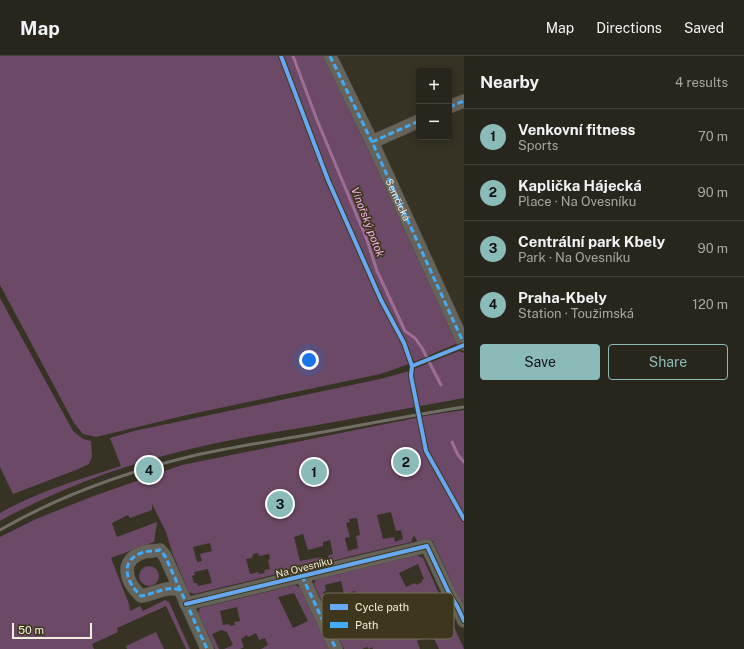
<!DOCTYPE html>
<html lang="en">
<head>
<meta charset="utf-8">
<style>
	:root { --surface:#28261c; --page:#302e25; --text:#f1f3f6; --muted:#a5a5a3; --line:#44433b; --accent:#8bbbb9 }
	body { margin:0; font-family:"Public Sans",sans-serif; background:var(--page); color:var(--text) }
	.controls { position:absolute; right:12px; top:12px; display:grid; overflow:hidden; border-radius:4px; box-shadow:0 2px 10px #0003 }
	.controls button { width:36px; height:36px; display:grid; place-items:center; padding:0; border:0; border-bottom:1px solid var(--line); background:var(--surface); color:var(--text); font:20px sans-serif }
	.scale { position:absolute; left:12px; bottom:10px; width:80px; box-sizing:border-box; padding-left:4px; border:2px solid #f2eede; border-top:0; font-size:11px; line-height:14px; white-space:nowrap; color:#f2eede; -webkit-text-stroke:3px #3e371d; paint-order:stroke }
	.you { position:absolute; left:309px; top:304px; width:14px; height:14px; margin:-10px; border:3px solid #fff; border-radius:50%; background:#1a73e8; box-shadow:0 0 0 6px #1a73e833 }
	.badge { display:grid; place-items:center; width:26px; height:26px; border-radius:50%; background:var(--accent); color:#111; font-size:13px; font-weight:700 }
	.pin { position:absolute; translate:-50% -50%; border:2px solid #fff; box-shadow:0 1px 4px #0006 }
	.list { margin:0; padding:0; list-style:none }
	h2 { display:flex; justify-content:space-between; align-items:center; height:52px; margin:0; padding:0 16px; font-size:17px }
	h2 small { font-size:13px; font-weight:400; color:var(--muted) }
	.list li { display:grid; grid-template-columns:26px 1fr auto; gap:12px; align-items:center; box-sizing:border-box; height:56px; padding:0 16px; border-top:1px solid var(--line) }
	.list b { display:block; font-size:15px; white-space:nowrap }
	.list p { margin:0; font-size:13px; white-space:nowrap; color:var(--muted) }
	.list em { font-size:13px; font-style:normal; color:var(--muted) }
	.actions { display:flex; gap:8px; padding:12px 16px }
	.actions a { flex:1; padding:9px 0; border:1px solid var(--accent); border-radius:4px; text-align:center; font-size:14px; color:var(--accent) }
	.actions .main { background:var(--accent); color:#111 }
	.map { position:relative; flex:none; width:464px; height:593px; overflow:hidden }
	header { display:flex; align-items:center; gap:24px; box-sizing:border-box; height:56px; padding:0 20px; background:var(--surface); border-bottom:1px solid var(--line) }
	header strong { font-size:19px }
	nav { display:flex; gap:22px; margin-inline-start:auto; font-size:14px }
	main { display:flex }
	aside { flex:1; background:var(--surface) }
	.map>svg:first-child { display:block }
	.green { fill:#6c4966; fill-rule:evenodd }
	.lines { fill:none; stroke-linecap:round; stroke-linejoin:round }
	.stream { stroke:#9d6f97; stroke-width:3 }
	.minor-casing { stroke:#525044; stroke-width:14 }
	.minor { stroke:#66635a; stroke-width:13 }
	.rail { stroke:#716e66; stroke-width:3 }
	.quiet { stroke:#42abf6; stroke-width:3; stroke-dasharray:6 3; stroke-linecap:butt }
	.cycleway-casing { stroke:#3e371d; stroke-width:6 }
	.cycleway { stroke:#66a8f1; stroke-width:4 }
	.labels { text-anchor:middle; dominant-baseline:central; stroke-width:3.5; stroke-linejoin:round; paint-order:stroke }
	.street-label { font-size:10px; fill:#f2eede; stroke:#3e371d }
	.water-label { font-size:11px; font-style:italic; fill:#fab1f2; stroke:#3e371d }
	.key { fill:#3e371d; stroke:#746e57; stroke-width:1 }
	.key-label { font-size:11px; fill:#f2eede }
</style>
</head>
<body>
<header>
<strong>Map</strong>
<nav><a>Map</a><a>Directions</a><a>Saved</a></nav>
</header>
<main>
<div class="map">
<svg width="464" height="593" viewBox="0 0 464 593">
	<rect width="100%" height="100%" fill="#363325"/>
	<g class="green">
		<path d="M 0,0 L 325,0 L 458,287 C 432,298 407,310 380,318 L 187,359 L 96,381 L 83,378 L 74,367 L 0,229 Z"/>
		<path d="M 0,242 L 73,375 L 83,383 L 91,385 L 92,401 L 89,408 L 76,414 L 13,438 L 0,411 Z"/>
		<path d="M 459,295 L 464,297 L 464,342 C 413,351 363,361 312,370 C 271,377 230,383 190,393 C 124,409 59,432 0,465 L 0,457 C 37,436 80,423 121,410 L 110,382 L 134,375 L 380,323 L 406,316 Z"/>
		<path d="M 464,354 L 464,554 L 433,485 L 418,487 L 414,479 L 411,486 L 194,538 L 189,536 L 172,496 L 166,476 L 152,448 L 152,454 L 130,462 L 128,459 L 112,467 L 117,481 L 157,466 L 154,486 L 111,502 L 129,548 L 130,555 L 140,550 L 143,555 L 165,544 L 169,546 L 190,593 L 186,593 L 166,550 L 117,572 L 118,576 L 92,588 L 94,593 L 0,593 L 0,481 L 36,463 L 91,441 L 182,409 L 430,359 ZM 391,456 L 396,475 L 401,474 L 403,483 L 395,486 L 394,481 L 383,483 L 377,459 ZM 357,462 L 360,479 L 356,480 L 358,492 L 348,495 L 345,482 L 350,481 L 346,467 L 350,466 L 349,463 ZM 303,478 L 308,494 L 323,490 L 323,486 L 330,484 L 333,498 L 329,499 L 328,502 L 324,503 L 322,501 L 300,505 L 294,481 ZM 210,487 L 212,495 L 200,498 L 202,505 L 197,506 L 193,491 ZM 258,497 L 259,500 L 269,498 L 270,503 L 268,504 L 270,513 L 264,514 L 265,517 L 259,518 L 258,516 L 250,518 L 246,503 L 252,502 L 253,498 ZM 208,513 L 212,527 L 198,530 L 197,527 L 194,527 L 192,520 L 195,519 L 194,516 Z"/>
		<path d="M 416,499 L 423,502 L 464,593 L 439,593 L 432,578 L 417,585 L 420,593 L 373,593 L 372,591 L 369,593 L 367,591 L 362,593 L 344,593 L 314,528 L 316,523 ZM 418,508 L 424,523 L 422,524 L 422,526 L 416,529 L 415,527 L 406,531 L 399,517 ZM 341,525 L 344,538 L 355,535 L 359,546 L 342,553 L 339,545 L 331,549 L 328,543 L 326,544 L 323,536 L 326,535 L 325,529 ZM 357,550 L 361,558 L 360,559 L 361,563 L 359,564 L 360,565 L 363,564 L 365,568 L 359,573 L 346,579 L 338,563 L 345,560 L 344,556 Z"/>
		<circle cx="149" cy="520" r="10"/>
		<path d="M 295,529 L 301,532 L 329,593 L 261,593 L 268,589 L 265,582 L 259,584 L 256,577 L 248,581 L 247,579 L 241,583 L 244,591 L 240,593 L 224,593 L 233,589 L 227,576 L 221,574 L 212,578 L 219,593 L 215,593 L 198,557 L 200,552 ZM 294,537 L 308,565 L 293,572 L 278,541 ZM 237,551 L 240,565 L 234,566 L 235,569 L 230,570 L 229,568 L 223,569 L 220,555 Z"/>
		<path d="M 156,576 L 164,593 L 127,593 L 126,590 Z"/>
	</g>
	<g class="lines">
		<g class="stream">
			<path d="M 293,0 L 317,64 L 367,184 L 377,215 L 405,275 L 415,282 L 422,292 L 441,329"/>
			<path d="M 452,386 L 458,399 L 464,406"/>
		</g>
		<defs>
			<g id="minor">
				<path d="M 330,0 L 372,86 L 464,288"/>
				<path d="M 449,51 L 464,45"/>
				<path d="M 372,86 L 419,65"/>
				<path d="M 302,520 L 336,593"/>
				<path d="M 180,534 C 167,529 155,538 141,540 C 126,526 118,504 144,496 C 149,495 155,495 160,494 L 165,500 L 207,593"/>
				<path d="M 186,548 L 427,490 L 449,537 L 457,550 L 464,565"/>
			</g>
		</defs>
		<use href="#minor" class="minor-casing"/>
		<use href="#minor" class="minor"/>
		<path class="rail" d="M 0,474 C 59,440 126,416 192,400 C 232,391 272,385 312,378 C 362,369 413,359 464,351"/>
		<g class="quiet">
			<path id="s1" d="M 330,0 L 372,86 L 464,288"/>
			<path d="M 449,51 L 464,45"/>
			<path d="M 372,86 L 419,65"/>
			<path d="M 302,520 L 336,593"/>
			<path d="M 180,534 C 167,529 155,538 141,540 C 126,526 118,504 144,496 C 149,495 155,495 160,494 L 165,500 L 207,593"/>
		</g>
		<defs>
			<g id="cycleway">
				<path d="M 281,0 L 328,124 L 381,244 L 404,287 L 412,310 L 411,320 L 426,395 L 464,463"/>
				<path d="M 412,310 L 464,289"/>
				<path d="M 186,548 L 427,490 L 449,537 L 457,550 L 464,565"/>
			</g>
		</defs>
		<use href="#cycleway" class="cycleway-casing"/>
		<use href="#cycleway" class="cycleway"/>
	</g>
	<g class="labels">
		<g class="street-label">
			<text stroke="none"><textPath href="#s1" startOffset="159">Semčická</textPath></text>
			<text transform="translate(304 511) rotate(-14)">Na Ovesníku</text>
		</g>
		<g class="water-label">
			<text transform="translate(368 166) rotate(69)">Vinořský potok</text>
		</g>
	</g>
	<rect x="322" y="537" width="132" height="46" rx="6" class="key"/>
	<rect x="330" y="548" width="18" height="6" fill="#66a8f1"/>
	<rect x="330" y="566" width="18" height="6" fill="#42abf6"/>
	<g class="key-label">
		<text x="355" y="555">Cycle path</text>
		<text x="355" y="573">Path</text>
	</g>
</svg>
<div class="controls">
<button>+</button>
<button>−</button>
</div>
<div class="scale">50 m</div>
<div class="you"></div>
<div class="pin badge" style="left:314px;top:416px">1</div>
<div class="pin badge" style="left:406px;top:406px">2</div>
<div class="pin badge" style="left:280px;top:448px">3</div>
<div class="pin badge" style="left:149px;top:414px">4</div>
</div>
<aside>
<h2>Nearby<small>4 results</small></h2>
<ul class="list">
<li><span class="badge">1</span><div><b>Venkovní fitness</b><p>Sports</p></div><em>70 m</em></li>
<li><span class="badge">2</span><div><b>Kaplička Hájecká</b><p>Place · Na Ovesníku</p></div><em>90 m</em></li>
<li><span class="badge">3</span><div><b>Centrální park Kbely</b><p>Park · Na Ovesníku</p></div><em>90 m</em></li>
<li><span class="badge">4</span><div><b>Praha-Kbely</b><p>Station · Toužimská</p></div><em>120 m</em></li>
</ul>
<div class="actions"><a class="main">Save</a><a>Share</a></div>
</aside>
</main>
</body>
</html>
